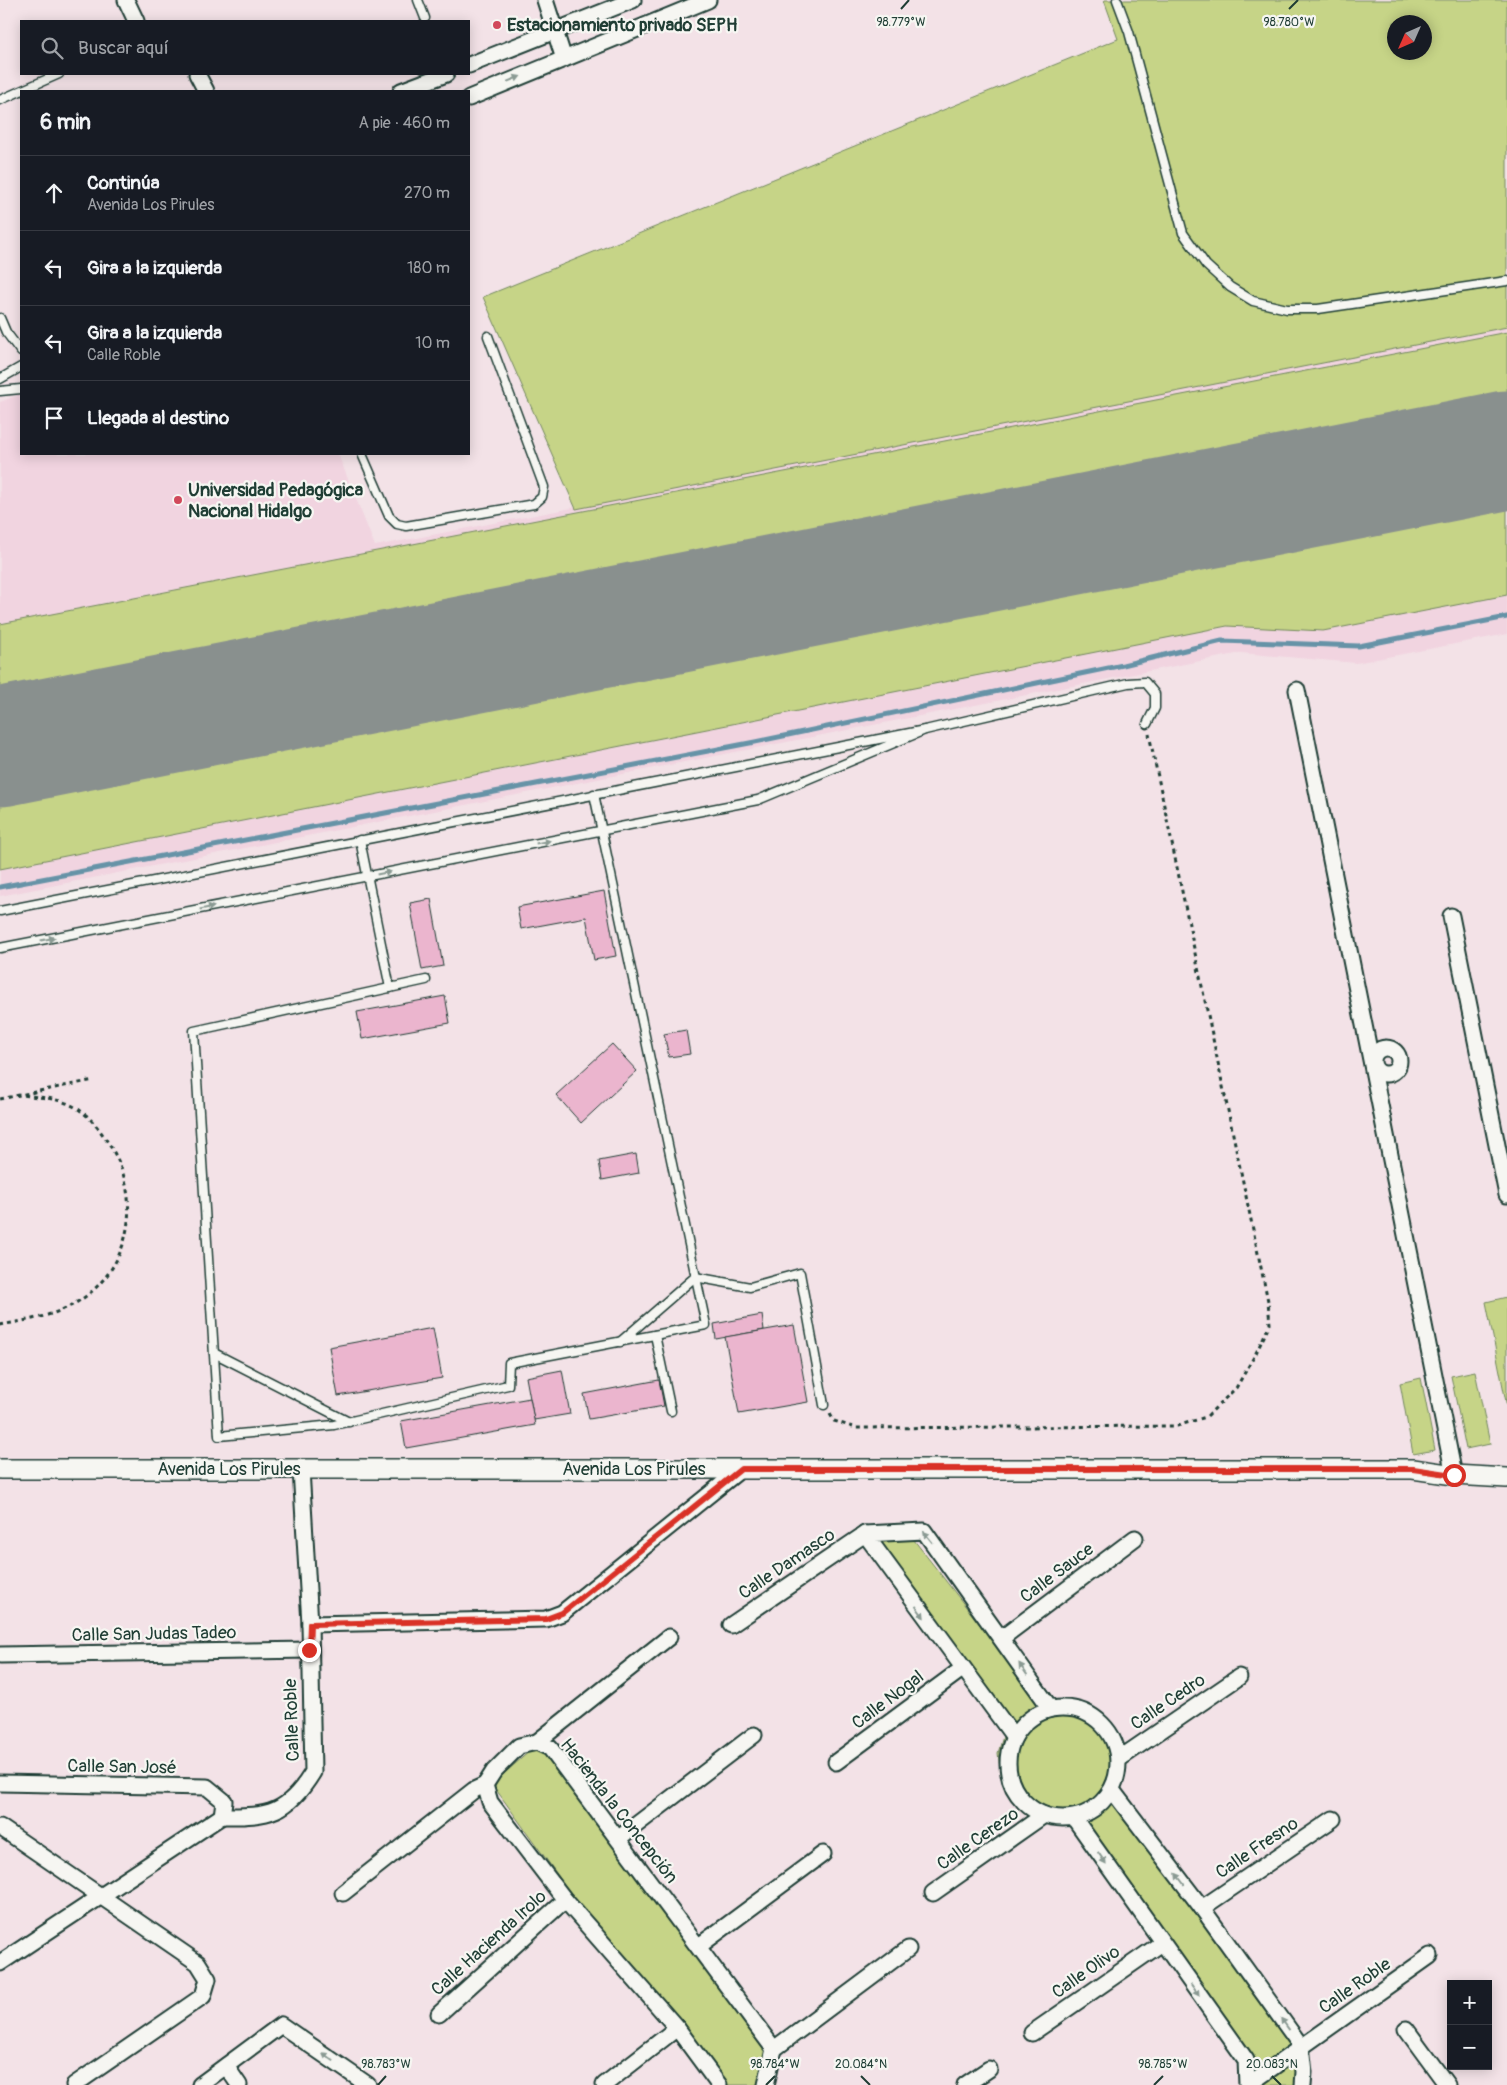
<!DOCTYPE html>
<html lang="es">
<head>
<meta charset="utf-8">
<style>
	:root { --surface:#171b24; --page:#20242c; --text:#f1f3f6; --muted:#9ea1a6; --line:#363941 }
	body { margin:0; font-family:Pangolin,sans-serif; background:var(--page); color:var(--text) }
	.controls { position:absolute; right:15px; bottom:15px; display:grid; overflow:hidden; border-radius:0px; box-shadow:0 2px 12px #0003 }
	.controls button { width:45px; height:45px; display:grid; place-items:center; padding:0; border:0; border-bottom:1px solid var(--line); background:var(--surface); color:var(--text); font:25px sans-serif }
	.compass { position:absolute; left:1387px; top:15px; width:45px; height:45px; border-radius:50%; background:var(--surface); box-shadow:0 2px 12px #0003; rotate:225deg }
	.stop { position:absolute; width:15px; height:15px; margin:-11px; border:4px solid #d93025; border-radius:50%; background:#fff }
	.stop.end { background:#d93025; border-color:#fff; box-shadow:0 1px 5px #0008 }
	.list { margin:0; padding:0; list-style:none }
	h2 { display:flex; justify-content:space-between; align-items:center; height:65px; margin:0; padding:0 20px; font-size:21px }
	h2 small { font-size:16px; font-weight:400; color:var(--muted) }
	.list li { display:grid; grid-template-columns:32px 1fr auto; gap:15px; align-items:center; box-sizing:border-box; height:75px; padding:0 20px; border-top:1px solid var(--line) }
	.list b { display:block; font-size:19px; white-space:nowrap }
	.list p { margin:0; font-size:16px; white-space:nowrap; color:var(--muted) }
	.list em { font-size:16px; font-style:normal; color:var(--muted) }
	.icon { flex:none; width:28px; height:28px; fill:none; stroke:currentColor; stroke-width:2; stroke-linecap:round; stroke-linejoin:round }
	.map { position:relative; flex:none; width:1507px; height:2085px; overflow:hidden }
	.search { position:absolute; background:var(--surface); box-shadow:0 2px 12px #0003; left:20px; top:20px; width:450px; height:55px; display:flex; align-items:center; gap:12px; box-sizing:border-box; padding:0 18px; border-radius:0px; color:var(--muted); font-size:19px }
	.panel { position:absolute; background:var(--surface); box-shadow:0 2px 12px #0003; left:20px; top:90px; width:450px; height:365px; border-radius:0px }
	.map>svg:first-child { display:block }
	.built { fill:#f1d4e0 }
	.green { fill:#c6d487; stroke:#72885e; fill-rule:evenodd }
	.lines { fill:none; stroke-linecap:round; stroke-linejoin:round }
	.stream { stroke:#6693a7; stroke-width:5 }
	.runway { stroke:#89908e; stroke-width:119 }
	.building { fill:#ebb5ce; stroke:#1f3d34 }
	.service-casing { stroke:#1f3d34; stroke-width:11 }
	.minor-casing { stroke:#1f3d34; stroke-width:19 }
	.tertiary-casing { stroke:#1f3d34; stroke-width:22 }
	.path { stroke:#1f3d34; stroke-width:3; stroke-dasharray:4 4; stroke-linecap:butt }
	.service { stroke:#f6f6f2; stroke-width:8 }
	.minor { stroke:#f6f6f2; stroke-width:15 }
	.tertiary { stroke:#f6f6f2; stroke-width:19 }
	.oneway { fill:#8a9a93 }
	.route { stroke:#d93025; stroke-width:6 }
	.ticks { fill:none; stroke:#1f3d34; stroke-width:2 }
	.poi-dot { fill:#d1495b; stroke:#f6f6f2; stroke-width:2 }
	.labels { text-anchor:middle; dominant-baseline:central; stroke-width:4.5; stroke-linejoin:round; paint-order:stroke }
	.poi-label { font-size:18px; font-weight:bold; fill:#1f3d34; stroke:#f6f6f2; text-anchor:start }
	.street-label { font-size:18px; fill:#1f3d34; stroke:#f6f6f2 }
	.ticks-label { font-size:12px; text-anchor:middle; fill:#1f3d34; stroke:#f6f6f2; stroke-width:4.5; stroke-linejoin:round; paint-order:stroke }
</style>
</head>
<body>
<div class="map">
<svg width="1507" height="2085" viewBox="0 0 1507 2085">
	<rect width="100%" height="100%" fill="#f3e2e7"/>
	<filter id="ink" filterUnits="userSpaceOnUse"><feTurbulence type="fractalNoise" baseFrequency=".02" numOctaves="2"/><feDisplacementMap in="SourceGraphic" scale="10" xChannelSelector="R" yChannelSelector="G"/><feConvolveMatrix kernelMatrix="1 2 1 2 8 2 1 2 1" color-interpolation-filters="sRGB"/></filter>
	<g filter="url(#ink)">
		<path class="built" d="M 1507,327 L 1507,634 L 1356,663 L 1241,653 L 0,896 L 0,402 L 21,394 L 21,454 L 338,454 L 375,546 Z"/>
		<g class="green">
			<path d="M 1104,0 L 1507,0 L 1507,327 L 576,509 L 483,297 L 1118,39 ZM 1394,22 L 1424,22 L 1424,52 L 1394,52 Z"/>
			<path d="M 1507,332 L 1507,414 L 0,712 L 0,624 Z"/>
			<path d="M 1507,486 L 1507,595 L 1323,631 L 1227,626 L 0,869 L 0,781 Z"/>
			<path d="M 1507,1297 L 1507,1407 L 1486,1302 Z"/>
			<path d="M 1475,1371 L 1490,1444 L 1466,1449 L 1451,1376 Z"/>
			<path d="M 1421,1378 L 1435,1450 L 1413,1454 L 1400,1383 Z"/>
			<path d="M 910,1535 L 991,1639 L 1043,1701 C 1051,1701 1059,1700 1067,1701 C 1091,1705 1110,1729 1114,1752 C 1116,1764 1111,1776 1107,1786 L 1302,2043 L 1302,2085 L 1246,2085 L 1251,2066 L 1163,1942 L 1067,1815 L 1036,1813 L 1015,1799 L 1001,1778 L 998,1753 L 1005,1730 L 871,1537 Z"/>
			<path d="M 538,1744 L 772,2050 L 760,2085 L 721,2085 L 580,1906 L 492,1784 Z"/>
		</g>
		<g class="lines">
			<path class="stream" d="M 0,887 L 755,742 L 1123,665 L 1222,641 L 1359,646 L 1507,617"/>
			<path class="runway" d="M 0,747 L 1507,450"/>
		</g>
		<g class="building">
			<path d="M 604,891 L 616,956 L 594,960 L 586,917 L 521,929 L 517,907 Z"/>
			<path d="M 431,899 L 443,966 L 422,970 L 410,903 Z"/>
			<path d="M 445,996 L 450,1023 L 362,1039 L 357,1012 Z"/>
			<path d="M 686,1030 L 690,1054 L 669,1057 L 664,1034 Z"/>
			<path d="M 612,1044 L 637,1071 L 581,1123 L 556,1095 Z"/>
			<path d="M 636,1154 L 639,1173 L 602,1180 L 599,1161 Z"/>
			<path d="M 762,1315 L 764,1330 L 716,1339 L 714,1324 Z"/>
			<path d="M 794,1325 L 808,1402 L 739,1414 L 725,1337 Z"/>
			<path d="M 433,1328 L 442,1378 L 338,1396 L 329,1347 Z"/>
			<path d="M 562,1370 L 570,1414 L 534,1420 L 526,1377 Z"/>
			<path d="M 659,1380 L 664,1406 L 589,1419 L 584,1394 Z"/>
			<path d="M 530,1398 L 535,1425 L 406,1448 L 401,1421 Z"/>
		</g>
		<g class="lines">
			<defs>
				<g id="service">
					<path d="M 418,0 L 425,18"/>
					<path d="M 1117,0 L 1129,32 L 1183,233 L 1206,265 L 1230,287 L 1253,301 L 1287,309 L 1318,309 L 1507,281"/>
					<path d="M 0,100 L 59,74"/>
					<path d="M 0,318 L 6,332 L 21,352"/>
					<path d="M 0,379 L 21,367"/>
					<path d="M 0,391 L 21,389"/>
					<path d="M 362,454 L 389,516 L 397,524 L 406,526 L 534,504 L 542,497 L 544,487 L 488,336"/>
					<path d="M 925,730 L 1128,683 L 1145,682 L 1155,694 L 1155,708 L 1147,724"/>
					<path d="M 360,840 L 390,988"/>
					<path d="M 0,911 L 925,730 L 758,800 L 0,948"/>
					<path d="M 426,980 L 194,1031 L 219,1436 L 334,1425 L 508,1385 L 509,1363 L 706,1325 L 594,794"/>
					<path d="M 655,1335 L 671,1411"/>
					<path d="M 620,1342 L 695,1277 L 750,1287 L 800,1273 L 824,1405"/>
					<path d="M 214,1353 L 349,1422"/>
				</g>
				<g id="minor">
					<path d="M 126,0 L 136,21"/>
					<path d="M 545,0 L 564,59"/>
					<path d="M 469,65 L 633,0"/>
					<path d="M 197,74 L 206,91"/>
					<path d="M 401,91 L 446,74"/>
					<path d="M 469,98 L 708,0"/>
					<path d="M 1297,690 L 1454,1475"/>
					<path d="M 1451,916 L 1507,1195"/>
					<circle cx="1386" cy="1061" r="13"/>
					<path d="M 310,1624 L 546,1619 L 562,1613 L 741,1469"/>
					<path d="M 731,1625 L 865,1534"/>
					<path d="M 1002,1638 L 1135,1538"/>
					<path d="M 0,1655 L 309,1650"/>
					<circle cx="1063" cy="1763" r="55"/>
					<path d="M 1014,1737 L 865,1534 L 924,1531 L 1051,1709"/>
					<path d="M 537,1742 L 669,1637"/>
					<path d="M 1119,1759 L 1239,1677"/>
					<path d="M 836,1762 L 962,1669"/>
					<path d="M 0,1783 L 207,1787 L 224,1801 L 222,1816"/>
					<path d="M 485,1785 L 494,1771 L 519,1746 L 537,1742 L 550,1748 L 774,2049 L 766,2085"/>
					<path d="M 485,1785 L 490,1802 L 565,1900 L 677,2028 L 719,2085"/>
					<path d="M 1112,1790 L 1202,1908 L 1301,2046 L 1304,2072 L 1303,2085"/>
					<path d="M 222,1816 C 269,1817 288,1813 313,1772 L 310,1624 L 301,1469"/>
					<path d="M 1074,1818 L 1246,2060 L 1247,2085"/>
					<path d="M 0,1827 L 198,1963 L 208,1979 L 203,1996 L 74,2085"/>
					<path d="M 619,1838 L 754,1735"/>
					<path d="M 343,1893 L 474,1790 L 485,1785"/>
					<path d="M 933,1893 L 1044,1815"/>
					<path d="M 1202,1908 L 1333,1819"/>
					<path d="M 699,1946 L 823,1854"/>
					<path d="M 0,1963 L 222,1816"/>
					<path d="M 439,2014 L 565,1900"/>
					<path d="M 1406,2029 L 1447,2085"/>
					<path d="M 1032,2033 L 1162,1943"/>
					<path d="M 774,2049 L 908,1949"/>
					<path d="M 226,2066 L 239,2085"/>
					<path d="M 200,2085 L 281,2025 L 368,2085"/>
					<path d="M 604,2085 L 677,2028"/>
					<path d="M 965,2085 L 989,2069"/>
					<path d="M 1248,2085 L 1430,1956"/>
				</g>
				<path id="tertiary" d="M 0,1469 L 1413,1469 L 1454,1475 L 1507,1478"/>
			</defs>
			<use href="#service" class="service-casing"/>
			<use href="#minor" class="minor-casing"/>
			<use href="#tertiary" class="tertiary-casing"/>
			<g class="path">
				<path d="M 0,1099 L 94,1080"/>
				<path d="M 0,1325 C 29,1320 57,1316 82,1299 C 135,1262 142,1192 107,1141 C 98,1127 88,1114 73,1106 C 58,1098 38,1097 21,1095"/>
				<path d="M 830,1414 L 834,1421 L 856,1428 L 1177,1426 L 1206,1417 L 1236,1388 L 1255,1355 L 1270,1324 L 1268,1301 L 1149,734"/>
			</g>
			<use href="#service" class="service"/>
			<use href="#minor" class="minor"/>
			<use href="#tertiary" class="tertiary"/>
		</g>
		<defs><path id="oneway-solid" d="M-6-.8H1V-3.2L6.5 0L1 3.2V.8H-6Z" transform="scale(1.25)"/></defs>
		<g class="oneway">
			<use href="#oneway-solid" transform="translate(514 79) rotate(-22)"/>
			<use href="#oneway-solid" transform="translate(543 842) rotate(-11)"/>
			<use href="#oneway-solid" transform="translate(384 873) rotate(-11)"/>
			<use href="#oneway-solid" transform="translate(207 908) rotate(-11)"/>
			<use href="#oneway-solid" transform="translate(48 939) rotate(-11)"/>
			<use href="#oneway-solid" transform="translate(928 1537) rotate(-129)"/>
			<use href="#oneway-solid" transform="translate(920 1612) rotate(54)"/>
			<use href="#oneway-solid" transform="translate(1023 1669) rotate(-125)"/>
			<use href="#oneway-solid" transform="translate(1102 1858) rotate(55)"/>
			<use href="#oneway-solid" transform="translate(1180 1879) rotate(-127)"/>
			<use href="#oneway-solid" transform="translate(1195 1990) rotate(55)"/>
			<use href="#oneway-solid" transform="translate(1285 2024) rotate(-126)"/>
			<use href="#oneway-solid" transform="translate(328 2057) rotate(-145)"/>
		</g>
	</g>
	<g class="lines" filter="url(#ink)">
		<path class="route" d="M 309,1650 L 310,1624 L 546,1619 L 562,1613 L 741,1469 L 1413,1469 L 1454,1475"/>
	</g>
	<path class="ticks" d="M 901,9 L 909,0M 1289,9 L 1298,0M 861,2076 L 870,2085M 1272,2076 L 1281,2085M 378,2085 L 386,2076M 766,2085 L 775,2076M 1154,2085 L 1163,2076"/>
	<g class="poi-dot">
		<circle cx="497" cy="25" r="5"/>
		<circle cx="178" cy="500" r="5"/>
	</g>
	<g class="labels">
		<g class="poi-label">
			<text x="507" y="25">Estacionamiento privado SEPH</text>
			<text x="188" y="490">Universidad Pedagógica<tspan x="188" dy="21">Nacional Hidalgo</tspan></text>
		</g>
		<g class="street-label">
			<text x="229" y="1469">Avenida Los Pirules</text>
			<text x="634" y="1469">Avenida Los Pirules</text>
			<text transform="translate(787 1564) rotate(-34)">Calle Damasco</text>
			<text transform="translate(1057 1573) rotate(-37)">Calle Sauce</text>
			<text transform="translate(154 1634) rotate(-1)">Calle San Judas Tadeo</text>
			<text transform="translate(888 1700) rotate(-37)">Calle Nogal</text>
			<text transform="translate(1168 1702) rotate(-34)">Calle Cedro</text>
			<text transform="translate(292 1720) rotate(-92)">Calle Roble</text>
			<text transform="translate(122 1767) rotate(1)">Calle San José</text>
			<text transform="translate(619 1811) rotate(52)">Hacienda la Concepción</text>
			<text transform="translate(978 1839) rotate(-35)">Calle Cerezo</text>
			<text transform="translate(1257 1848) rotate(-34)">Calle Fresno</text>
			<text transform="translate(489 1943) rotate(-42)">Calle Hacienda Irolo</text>
			<text transform="translate(1086 1972) rotate(-35)">Calle Olivo</text>
			<text transform="translate(1355 1986) rotate(-35)">Calle Roble</text>
		</g>
	</g>
	<g class="ticks-label">
		<text x="901" y="26">98.779°W</text>
		<text x="1289" y="26">98.780°W</text>
		<text x="386" y="2068">98.783°W</text>
		<text x="775" y="2068">98.784°W</text>
		<text x="861" y="2068">20.084°N</text>
		<text x="1163" y="2068">98.785°W</text>
		<text x="1272" y="2068">20.083°N</text>
	</g>
</svg>
<div class="controls">
<button>+</button>
<button>−</button>
</div>
<svg class="compass" viewBox="-18 -18 36 36"><path d="M0-13l5 13h-10z" fill="#e53935"/><path d="M0 13l5-13h-10z" fill="#9ea1a6"/></svg>
<div class="stop" style="left:1454px;top:1475px"></div>
<div class="stop end" style="left:309px;top:1650px"></div>
<div class="search"><svg class="icon" aria-label="search" viewBox="0 0 24 24"><circle cx="10" cy="10" r="6"/><path d="M15 15l6 6"/></svg>Buscar aquí</div>
<section class="panel">
<h2>6 min<small>A pie · 460 m</small></h2>
<ul class="list">
<li><svg class="icon" aria-label="ahead" viewBox="0 0 24 24"><path d="M12 20V5M6 11l6-6 6 6"/></svg><div><b>Continúa</b><p>Avenida Los Pirules</p></div><em>270 m</em></li>
<li><svg class="icon" aria-label="left" viewBox="0 0 24 24"><path d="M17 20v-9H6M10 6l-5 5 5 5"/></svg><div><b>Gira a la izquierda</b></div><em>180 m</em></li>
<li><svg class="icon" aria-label="left" viewBox="0 0 24 24"><path d="M17 20v-9H6M10 6l-5 5 5 5"/></svg><div><b>Gira a la izquierda</b><p>Calle Roble</p></div><em>10 m</em></li>
<li><svg class="icon" aria-label="arrive" viewBox="0 0 24 24"><path d="M6 21V4h12l-3 4 3 4H6"/></svg><div><b>Llegada al destino</b></div></li>
</ul>
</section>
</div>
</body>
</html>
